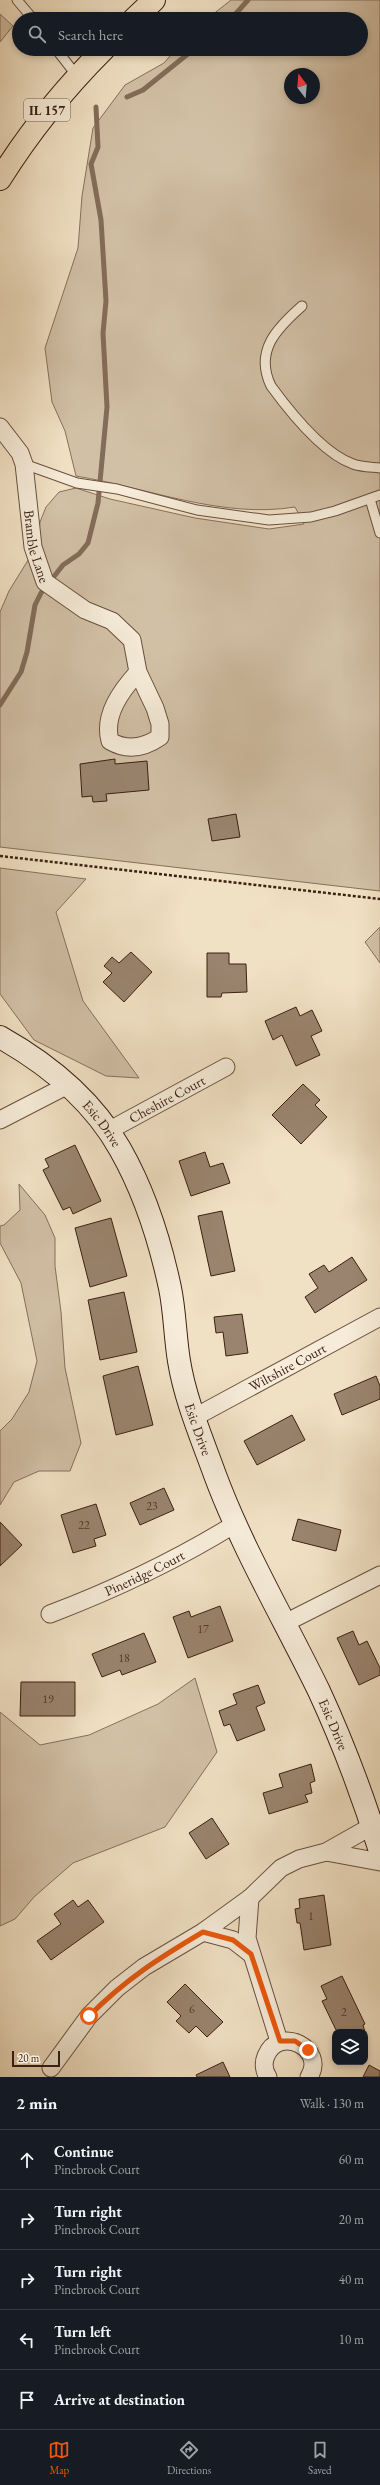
<!DOCTYPE html>
<html lang="en">
<head>
<meta charset="utf-8">
<style>
	:root { --surface:#171b24; --page:#242831; --text:#f1f3f6; --muted:#9ea1a6; --line:#363941; --accent:#ea580c }
	body { margin:0; font-family:"EB Garamond",serif; background:var(--page); color:var(--text) }
	.controls { position:absolute; right:12px; bottom:12px; display:grid; overflow:hidden; border-radius:8px; box-shadow:0 2px 6px #0003 }
	.controls button { width:36px; height:36px; display:grid; place-items:center; padding:0; border:0; border-bottom:1px solid var(--line); background:var(--surface); color:var(--text); font:20px sans-serif }
	.compass { position:absolute; left:284px; top:68px; width:36px; height:36px; border-radius:50%; background:var(--surface); box-shadow:0 2px 6px #0003; rotate:344deg }
	.scale { position:absolute; left:12px; bottom:10px; width:48px; box-sizing:border-box; padding-left:4px; border:2px solid #3c2013; border-top:0; font-size:11px; line-height:14px; white-space:nowrap; color:#3c2013; -webkit-text-stroke:3px #f6ecd9; paint-order:stroke }
	.stop { position:absolute; width:12px; height:12px; margin:-9px; border:3px solid #ea580c; border-radius:50%; background:#fff }
	.stop.end { background:#ea580c; border-color:#fff; box-shadow:0 1px 4px #0008 }
	.list { margin:0; padding:0; list-style:none }
	h2 { display:flex; justify-content:space-between; align-items:center; height:52px; margin:0; padding:0 16px; font-size:17px }
	h2 small { font-size:13px; font-weight:400; color:var(--muted) }
	.list li { display:grid; grid-template-columns:26px 1fr auto; gap:12px; align-items:center; box-sizing:border-box; height:60px; padding:0 16px; border-top:1px solid var(--line) }
	.list b { display:block; font-size:15px; white-space:nowrap }
	.list p { margin:0; font-size:13px; white-space:nowrap; color:var(--muted) }
	.list em { font-size:13px; font-style:normal; color:var(--muted) }
	.icon { flex:none; width:22px; height:22px; fill:none; stroke:currentColor; stroke-width:2; stroke-linecap:round; stroke-linejoin:round }
	.map { position:relative; flex:none; width:380px; height:2077px; overflow:hidden }
	.search { position:absolute; background:var(--surface); box-shadow:0 2px 6px #0003; left:12px; right:12px; top:12px; height:44px; display:flex; align-items:center; gap:10px; box-sizing:border-box; padding:0 14px; border-radius:22px; color:var(--muted); font-size:15px }
	.sheet { height:352px; background:var(--surface) }
	nav { display:flex; justify-content:space-around; align-items:center; box-sizing:border-box; height:56px; border-top:1px solid var(--line); background:var(--surface); font-size:11px; color:var(--muted) }
	nav a { display:grid; justify-items:center; gap:2px }
	nav .on { color:var(--accent) }
	.map>svg:first-child { display:block }
	.green { fill:#d2c0a6; stroke:#87705c; fill-rule:evenodd }
	.lines { fill:none; stroke-linecap:round; stroke-linejoin:round }
	.stream { stroke:#836c59; stroke-width:5 }
	.building { fill:#9a846f; stroke:#3c2013 }
	.lane-casing { stroke:#69503f; stroke-width:11 }
	.street-casing { stroke:#69503f; stroke-width:19 }
	.secondary-casing { stroke:#3c2013; stroke-width:24 }
	.primary-casing { stroke:#3c2013; stroke-width:24 }
	.path { stroke:#3c2013; stroke-width:2.5; stroke-dasharray:3 2; stroke-linecap:butt }
	.lane { stroke:#f6ecd9; stroke-width:9 }
	.street { stroke:#f6ecd9; stroke-width:17 }
	.secondary { stroke:#f6ecd9; stroke-width:22 }
	.primary { stroke:#f1e1c4; stroke-width:22 }
	.route { stroke:#ea580c; stroke-width:5 }
	.labels { text-anchor:middle; dominant-baseline:central; stroke-width:3; stroke-linejoin:round; paint-order:stroke }
	.number-label { font-size:12px; fill:#54392a }
	.shield { fill:#f6ecd9; stroke:#745d4e; stroke-width:1 }
	.shield-label { font-size:13px; font-weight:bold; fill:#3c2013 }
	.street-label { font-size:14px; fill:#3c2013; stroke:#f6ecd9 }
</style>
</head>
<body>
<div class="map">
<svg width="380" height="2077" viewBox="0 0 380 2077">
	<rect width="100%" height="100%" fill="#f1e1c4"/>
	<filter id="stains"><feTurbulence type="fractalNoise" baseFrequency=".005" numOctaves="4"/><feColorMatrix values="0 0 0 0 .2 0 0 0 0 .09 0 0 0 0 .02 0 0 0 .5 -.17"/></filter>
	<radialGradient id="worn" r=".72"><stop offset=".6" stop-color="#630" stop-opacity="0"/><stop offset="1" stop-color="#630" stop-opacity=".3"/></radialGradient>
	<g class="green">
		<path d="M 231,0 L 380,0 L 380,891 L 0,847 L 0,612 L 9,591 L 38,544 L 40,522 L 46,507 L 59,492 L 76,488 L 110,499 L 195,518 L 269,529 L 304,524 L 295,507 C 223,519 148,488 76,476 L 65,431 L 52,402 L 45,348 L 78,248 L 82,196 L 93,128 L 125,85 L 164,63 L 176,49 L 361,49 L 361,19 L 207,19 ZM 290,74 L 314,74 L 314,98 L 290,98 Z"/>
		<path d="M 0,14 L 13,26 L 0,42 Z"/>
		<path d="M 0,868 L 86,879 L 56,912 L 83,1001 L 139,1078 L 106,1076 L 34,1040 L 0,994 Z"/>
		<path d="M 380,927 L 380,963 L 365,942 Z"/>
		<path d="M 19,1184 L 45,1215 L 55,1238 L 55,1266 L 61,1312 L 65,1368 L 81,1443 L 70,1471 L 39,1471 L 14,1482 L 0,1505 L 0,1431 L 12,1419 L 29,1392 L 37,1361 L 21,1283 L 0,1243 L 0,1226 L 4,1225 L 20,1210 Z"/>
		<path d="M 195,1678 L 217,1752 L 165,1827 L 73,1863 L 35,1896 L 15,1919 L 0,1926 L 0,1712 L 40,1745 L 89,1735 L 158,1704 Z"/>
	</g>
	<g class="lines">
		<g class="stream">
			<path d="M 231,19 L 248,0"/>
			<path d="M 127,97 L 143,90 L 194,49"/>
			<path d="M 0,705 L 21,672 L 27,652 L 35,605 L 41,593 L 63,565 L 79,554 L 88,543 L 98,503 L 107,407 L 103,333 L 106,301 L 101,220 L 91,164 L 98,147 L 96,107"/>
		</g>
	</g>
	<g class="building">
		<path d="M 115,759 L 115,764 L 147,761 L 149,790 L 106,794 L 107,801 L 93,802 L 92,796 L 82,797 L 80,764 Z"/>
		<path d="M 236,814 L 240,837 L 212,841 L 208,819 Z"/>
		<path d="M 131,952 L 152,972 L 124,1002 L 103,982 L 112,973 L 104,966 L 112,957 L 119,963 Z"/>
		<path d="M 207,953 L 229,953 L 229,964 L 246,964 L 247,992 L 222,993 L 221,997 L 207,997 Z"/>
		<path d="M 296,1007 L 300,1016 L 312,1010 L 322,1031 L 311,1036 L 320,1055 L 296,1066 L 282,1035 L 273,1040 L 265,1021 Z"/>
		<path d="M 303,1084 L 320,1100 L 315,1105 L 327,1117 L 301,1144 L 272,1115 Z"/>
		<path d="M 75,1145 L 101,1201 L 73,1214 L 70,1207 L 63,1210 L 43,1170 L 49,1167 L 45,1159 Z"/>
		<path d="M 205,1152 L 210,1167 L 223,1163 L 230,1183 L 191,1196 L 179,1161 Z"/>
		<path d="M 222,1211 L 235,1271 L 211,1276 L 198,1216 Z"/>
		<path d="M 111,1218 L 127,1276 L 90,1287 L 75,1228 Z"/>
		<path d="M 352,1257 L 367,1280 L 315,1313 L 305,1297 L 318,1288 L 309,1274 L 324,1265 L 329,1272 Z"/>
		<path d="M 124,1292 L 137,1352 L 100,1360 L 88,1300 Z"/>
		<path d="M 242,1314 L 248,1353 L 226,1356 L 223,1332 L 216,1333 L 214,1317 Z"/>
		<path d="M 138,1366 L 153,1425 L 116,1435 L 103,1376 Z"/>
		<path d="M 376,1376 L 380,1386 L 380,1399 L 342,1415 L 334,1394 Z"/>
		<path d="M 292,1415 L 305,1440 L 257,1465 L 244,1441 Z"/>
		<path d="M 164,1488 L 174,1510 L 140,1525 L 130,1503 Z"/>
		<path d="M 96,1504 L 106,1535 L 94,1539 L 96,1546 L 73,1553 L 61,1515 Z"/>
		<path d="M 298,1519 L 341,1530 L 336,1551 L 292,1540 Z"/>
		<path d="M 0,1522 L 22,1545 L 0,1566 Z"/>
		<path d="M 220,1606 L 233,1641 L 188,1658 L 173,1617 L 189,1611 L 191,1617 Z"/>
		<path d="M 353,1631 L 359,1645 L 367,1641 L 380,1668 L 380,1675 L 359,1685 L 337,1638 Z"/>
		<path d="M 144,1633 L 156,1662 L 122,1675 L 120,1670 L 102,1677 L 92,1654 Z"/>
		<path d="M 21,1682 L 75,1682 L 75,1716 L 20,1716 Z"/>
		<path d="M 258,1685 L 265,1703 L 256,1707 L 265,1730 L 237,1741 L 230,1724 L 224,1726 L 219,1711 L 237,1704 L 233,1694 Z"/>
		<path d="M 311,1764 L 315,1781 L 310,1783 L 312,1793 L 305,1795 L 308,1802 L 269,1814 L 263,1793 L 283,1787 L 279,1774 Z"/>
		<path d="M 212,1818 L 229,1844 L 206,1859 L 189,1833 Z"/>
		<path d="M 324,1895 L 331,1945 L 304,1950 L 300,1923 L 297,1923 L 295,1909 L 300,1908 L 299,1899 Z"/>
		<path d="M 73,1900 L 78,1907 L 88,1900 L 104,1922 L 51,1960 L 37,1941 L 61,1924 L 54,1914 Z"/>
		<path d="M 342,1976 L 365,2024 L 363,2025 L 365,2032 L 337,2032 L 322,2001 L 327,1999 L 321,1986 Z"/>
		<path d="M 185,1984 L 223,2022 L 207,2037 L 196,2026 L 189,2033 L 176,2021 L 181,2016 L 167,2002 Z"/>
		<path d="M 223,2062 L 230,2077 L 197,2077 L 196,2075 Z"/>
		<path d="M 369,2065 L 380,2071 L 380,2077 L 363,2077 Z"/>
	</g>
	<g class="lines">
		<defs>
			<g id="lane">
				<path d="M 17,0 L 33,19"/>
				<path d="M 56,49 L 77,76"/>
				<path d="M 302,306 C 277,328 254,351 271,386 C 290,412 322,453 353,464 C 361,467 371,467 380,468"/>
				<path d="M 24,464 L 77,483 L 117,489 L 197,510 L 269,520 L 311,517 L 335,511 L 380,495"/>
				<path d="M 370,499 L 380,533"/>
			</g>
			<g id="street">
				<path id="s1" d="M 0,427 L 20,453 L 24,464 L 33,547 L 45,582 L 85,610 L 112,621 L 132,640 L 138,672 L 155,708 L 160,724 L 160,737 C 144,748 127,751 110,741 C 103,715 121,691 138,672"/>
				<path d="M 0,1120 L 68,1085"/>
				<path id="s2" d="M 108,1131 L 226,1067"/>
				<path id="s3" d="M 195,1417 L 380,1317"/>
				<path id="s4" d="M 50,1614 C 116,1589 175,1561 235,1524"/>
				<path d="M 285,1623 L 380,1575"/>
				<path d="M 326,1852 L 380,1862"/>
				<path d="M 250,1898 L 247,1938 L 279,2041"/>
				<path d="M 203,1932 L 233,1940 L 251,1954"/>
				<path d="M 51,2068 L 89,2016 L 117,1988 L 144,1967 L 203,1932 L 250,1898 L 281,1868 L 299,1859 L 326,1852 L 372,1826"/>
				<path d="M 268,2077 C 264,2071 263,2063 266,2056 C 279,2024 327,2049 309,2077"/>
			</g>
			<g id="secondary">
				<path id="s5" d="M 0,1037 C 48,1064 93,1101 120,1149 C 144,1191 160,1241 170,1288 C 175,1312 175,1337 179,1361 C 185,1399 202,1439 215,1475 C 243,1550 284,1619 319,1691 C 343,1743 363,1796 380,1851"/>
			</g>
			<g id="primary">
				<path d="M 134,19 L 154,0"/>
				<path d="M 0,179 C 30,131 64,89 104,49"/>
			</g>
		</defs>
		<use href="#lane" class="lane-casing"/>
		<use href="#street" class="street-casing"/>
		<use href="#secondary" class="secondary-casing"/>
		<use href="#primary" class="primary-casing"/>
		<path class="path" d="M 0,856 L 380,899"/>
		<use href="#lane" class="lane"/>
		<use href="#street" class="street"/>
		<use href="#secondary" class="secondary"/>
		<use href="#primary" class="primary"/>
	</g>
	<g class="lines">
		<path class="route" d="M 89,2016 C 126,1979 159,1958 203,1932 L 233,1940 L 251,1954 L 280,2041 L 295,2041 L 308,2050"/>
	</g>
	<g class="labels">
		<g class="number-label">
			<text x="152" y="1506">23</text>
			<text x="84" y="1525">22</text>
			<text x="203" y="1629">17</text>
			<text x="124" y="1658">18</text>
			<text x="48" y="1699">19</text>
			<text x="311" y="1916">1</text>
			<text x="192" y="2009">6</text>
			<text x="344" y="2012">2</text>
		</g>
		<rect class="shield" x="24" y="99" width="46" height="22" rx="3"/>
		<g class="shield-label">
			<text x="47" y="110">IL 157</text>
		</g>
		<g class="street-label">
			<text stroke="none"><textPath href="#s1" startOffset="128">Bramble Lane</textPath></text>
			<text stroke="none"><textPath href="#s2" startOffset="67">Cheshire Court</textPath></text>
			<text stroke="none"><textPath href="#s5" startOffset="135">Esic Drive</textPath></text>
			<text stroke="none"><textPath href="#s3" startOffset="105">Wiltshire Court</textPath></text>
			<text stroke="none"><textPath href="#s5" startOffset="459">Esic Drive</textPath></text>
			<text stroke="none"><textPath href="#s4" startOffset="103">Pineridge Court</textPath></text>
			<text stroke="none"><textPath href="#s5" startOffset="784">Esic Drive</textPath></text>
		</g>
	</g>
	<rect width="100%" height="100%" filter="url(#stains)"/>
	<rect width="100%" height="100%" fill="url(#worn)"/>
</svg>
<div class="controls">
<button><svg class="icon" aria-label="layers" viewBox="0 0 24 24"><path d="M12 4l9 5-9 5-9-5zM3 14l9 5 9-5"/></svg></button>
</div>
<svg class="compass" viewBox="-18 -18 36 36"><path d="M0-13l5 13h-10z" fill="#e53935"/><path d="M0 13l5-13h-10z" fill="#9ea1a6"/></svg>
<div class="scale">20 m</div>
<div class="stop" style="left:89px;top:2016px"></div>
<div class="stop end" style="left:308px;top:2050px"></div>
<div class="search"><svg class="icon" aria-label="search" viewBox="0 0 24 24"><circle cx="10" cy="10" r="6"/><path d="M15 15l6 6"/></svg>Search here</div>
</div>
<section class="sheet">
<h2>2 min<small>Walk · 130 m</small></h2>
<ul class="list">
<li><svg class="icon" aria-label="ahead" viewBox="0 0 24 24"><path d="M12 20V5M6 11l6-6 6 6"/></svg><div><b>Continue</b><p>Pinebrook Court</p></div><em>60 m</em></li>
<li><svg class="icon" aria-label="right" viewBox="0 0 24 24"><path d="M7 20v-9h11M14 6l5 5-5 5"/></svg><div><b>Turn right</b><p>Pinebrook Court</p></div><em>20 m</em></li>
<li><svg class="icon" aria-label="right" viewBox="0 0 24 24"><path d="M7 20v-9h11M14 6l5 5-5 5"/></svg><div><b>Turn right</b><p>Pinebrook Court</p></div><em>40 m</em></li>
<li><svg class="icon" aria-label="left" viewBox="0 0 24 24"><path d="M17 20v-9H6M10 6l-5 5 5 5"/></svg><div><b>Turn left</b><p>Pinebrook Court</p></div><em>10 m</em></li>
<li><svg class="icon" aria-label="arrive" viewBox="0 0 24 24"><path d="M6 21V4h12l-3 4 3 4H6"/></svg><div><b>Arrive at destination</b></div></li>
</ul>
</section>
<nav>
<a class="on"><svg class="icon" aria-label="map" viewBox="0 0 24 24"><path d="M3 6l6-2 6 2 6-2v14l-6 2-6-2-6 2zM9 4v14M15 6v14"/></svg>Map</a>
<a><svg class="icon" aria-label="directions" viewBox="0 0 24 24"><path d="M12 3l9 9-9 9-9-9zM9 14v-3h6M13 9l2 2-2 2"/></svg>Directions</a>
<a><svg class="icon" aria-label="saved" viewBox="0 0 24 24"><path d="M7 4h10v16l-5-4-5 4z"/></svg>Saved</a>
</nav>
</body>
</html>
